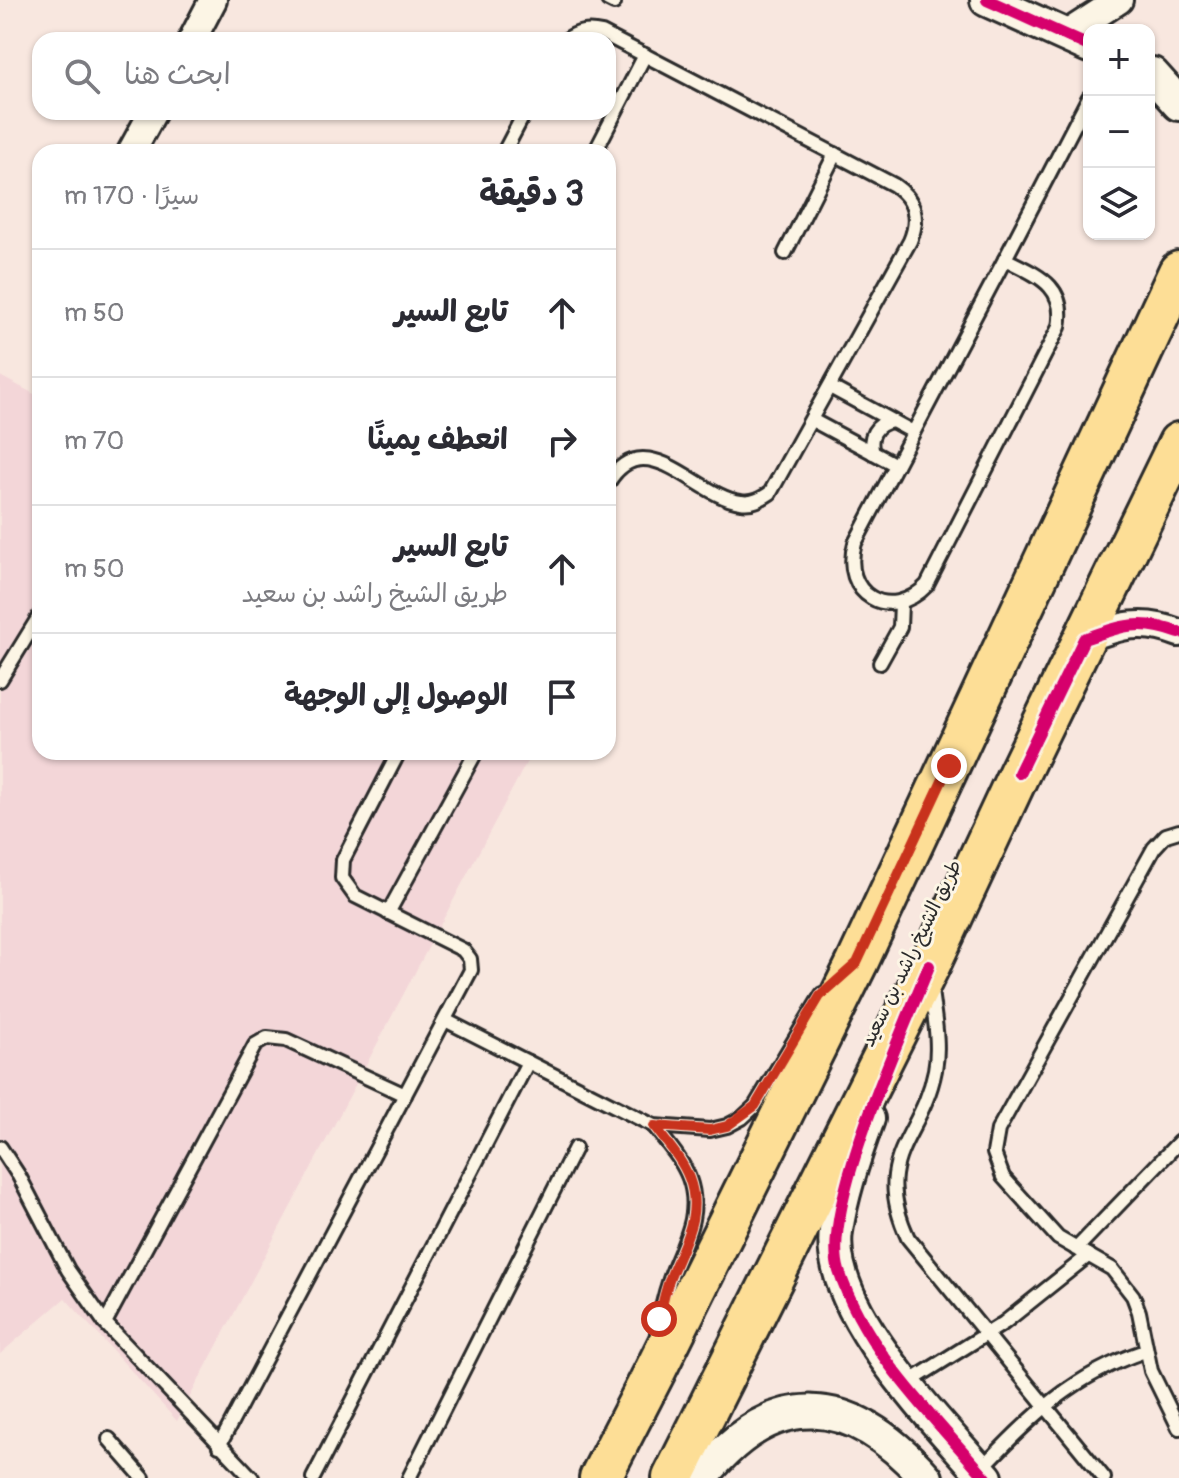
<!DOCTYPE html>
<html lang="ar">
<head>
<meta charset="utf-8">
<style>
	:root { --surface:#fff; --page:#f7f7f7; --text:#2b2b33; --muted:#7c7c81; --line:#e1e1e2 }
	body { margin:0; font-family:Pangolin,"Playpen Sans Arabic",sans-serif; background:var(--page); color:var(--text); direction:rtl }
	.controls { position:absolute; right:24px; top:24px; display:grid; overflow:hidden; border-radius:16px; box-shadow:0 2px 6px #0004 }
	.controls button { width:72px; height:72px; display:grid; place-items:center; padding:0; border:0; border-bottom:2px solid var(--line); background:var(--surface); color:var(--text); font:40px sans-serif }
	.stop { position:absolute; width:24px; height:24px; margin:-18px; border:6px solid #c8321e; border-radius:50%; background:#fff }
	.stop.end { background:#c8321e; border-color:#fff; box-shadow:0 2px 8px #0008 }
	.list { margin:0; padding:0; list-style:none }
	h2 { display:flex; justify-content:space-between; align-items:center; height:104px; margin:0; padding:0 32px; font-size:34px }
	h2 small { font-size:26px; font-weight:400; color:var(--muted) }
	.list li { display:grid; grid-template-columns:52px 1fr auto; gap:24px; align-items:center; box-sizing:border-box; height:128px; padding:0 32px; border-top:2px solid var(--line) }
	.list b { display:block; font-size:30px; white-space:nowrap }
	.list p { margin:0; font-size:26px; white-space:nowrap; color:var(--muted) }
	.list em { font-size:26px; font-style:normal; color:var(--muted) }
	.icon { flex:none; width:44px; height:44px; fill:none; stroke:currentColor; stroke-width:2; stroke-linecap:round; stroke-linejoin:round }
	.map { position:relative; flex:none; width:1179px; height:1478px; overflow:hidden; direction:ltr }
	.search { position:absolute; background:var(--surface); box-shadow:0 2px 6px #0004; left:32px; top:32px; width:584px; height:88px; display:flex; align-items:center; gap:20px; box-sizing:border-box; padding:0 28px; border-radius:24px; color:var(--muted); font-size:30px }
	.panel { position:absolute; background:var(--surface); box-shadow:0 2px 6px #0004; left:32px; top:144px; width:584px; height:616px; border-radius:24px; direction:rtl }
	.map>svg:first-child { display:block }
	.built { fill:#f3d6d8 }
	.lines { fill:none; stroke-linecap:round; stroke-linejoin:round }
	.service-casing { stroke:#2b2b2b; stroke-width:18 }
	.minor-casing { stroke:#2b2b2b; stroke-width:32 }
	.tertiary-casing { stroke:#2b2b2b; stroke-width:38 }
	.primary-casing { stroke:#2b2b2b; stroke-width:46 }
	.service { stroke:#fcf5e5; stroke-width:12 }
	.minor { stroke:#fcf5e5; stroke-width:26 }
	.tertiary { stroke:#fcf5e5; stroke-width:32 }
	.primary { stroke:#fdde96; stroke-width:40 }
	.cycleway-casing { stroke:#fcf5e5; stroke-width:17 }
	.cycleway { stroke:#d6006c; stroke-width:12 }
	.route { stroke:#c8321e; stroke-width:10 }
	.labels { text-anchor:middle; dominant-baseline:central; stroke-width:6; stroke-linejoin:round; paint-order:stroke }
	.street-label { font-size:20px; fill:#2b2b2b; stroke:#fcf5e5 }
</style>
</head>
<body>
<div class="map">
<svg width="1179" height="1478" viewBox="0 0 1179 1478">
	<rect width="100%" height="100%" fill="#f8e7df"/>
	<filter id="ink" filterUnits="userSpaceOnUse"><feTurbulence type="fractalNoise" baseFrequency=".0125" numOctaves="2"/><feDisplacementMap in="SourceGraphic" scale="16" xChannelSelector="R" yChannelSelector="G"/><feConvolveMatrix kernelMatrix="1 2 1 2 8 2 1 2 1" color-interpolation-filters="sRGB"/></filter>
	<g filter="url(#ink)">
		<path class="built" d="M 0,376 L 40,397 L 40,752 L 532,752 L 177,1421 L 65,1298 L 0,1354 Z"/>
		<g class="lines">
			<defs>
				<g id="service">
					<path d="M 608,0 L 614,3"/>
					<path d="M 566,40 C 578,31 588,30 602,33 L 894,185 C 915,199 920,218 910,241 L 770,493 C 761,499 752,504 741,502 C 698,498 645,421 608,483"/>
					<path d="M 504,152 L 525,112"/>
					<path d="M 595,152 L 645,55"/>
					<path d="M 785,253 L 835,154"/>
					<path d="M 1005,259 C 1036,275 1067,285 1059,327 L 927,585 C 890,624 840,594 855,543 Z"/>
					<path d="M 1005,259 L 1089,97"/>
					<path d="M 830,387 L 913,432"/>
					<path d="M 812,420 L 896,465"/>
					<path d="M 873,453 C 868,437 875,424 892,421"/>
					<path d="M 880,663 L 900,627 L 901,603"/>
					<path d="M 0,680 L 40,615"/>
					<path d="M 1179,831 L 1166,835 L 1154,848 L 998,1130 L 994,1153 L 1003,1177 L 1058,1238 L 1112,1269 L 1133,1296 L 1139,1312 L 1151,1371 L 1179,1428"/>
					<path d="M 388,913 L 476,752"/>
					<path d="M 931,990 C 934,1016 940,1044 935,1070 C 922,1139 870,1156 908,1238 L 1104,1478"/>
					<path d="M 445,1020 L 654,1126 L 710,1130 L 727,1126 L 742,1118 L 755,1106 L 822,994"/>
					<path d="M 654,1126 C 666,1142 682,1159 689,1178 C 703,1216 682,1245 670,1279 C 664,1297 660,1315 657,1333"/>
					<path d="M 0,1147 L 19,1176 L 68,1270 L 105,1323 L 252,1478"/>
					<path d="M 1076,1249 L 1179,1142"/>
					<path d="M 105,1323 L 255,1045 L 267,1038 L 286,1040 L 405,1095"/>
					<path d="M 906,1384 L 1004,1323 L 1089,1255"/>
					<path d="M 109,1439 L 143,1478"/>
					<path d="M 219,1446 L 471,970 L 470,959 L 463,950 L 355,896 L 342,878 L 343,860 L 399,752"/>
					<path d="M 982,1468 C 1033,1415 1073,1375 1145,1351"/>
					<path d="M 313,1478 L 528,1062"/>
					<path d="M 409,1478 L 575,1148"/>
				</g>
				<g id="minor">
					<path d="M 1065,35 L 1119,0"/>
					<path d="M 192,40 L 213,0"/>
					<path d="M 131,152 L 153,112"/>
					<path d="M 1082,643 L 1084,639 C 1120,626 1141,618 1179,633"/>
				</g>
				<g id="tertiary">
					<path d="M 987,0 L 1089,46"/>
					<path d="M 1152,74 L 1179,104"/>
					<path d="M 868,1119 C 856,1151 841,1197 836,1231 C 825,1309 938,1422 986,1478"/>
					<path d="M 701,1478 C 774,1386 851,1393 926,1478"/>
				</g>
				<g id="primary">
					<path d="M 600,1478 L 655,1371 L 857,963 L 1179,272"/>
					<path d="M 673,1478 L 929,966 L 1019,773 L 1179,443"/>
				</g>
			</defs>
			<use href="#service" class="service-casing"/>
			<use href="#minor" class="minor-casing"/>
			<use href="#tertiary" class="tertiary-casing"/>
			<use href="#primary" class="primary-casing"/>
			<use href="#service" class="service"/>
			<use href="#minor" class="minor"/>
			<use href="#tertiary" class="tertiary"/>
			<use href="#primary" class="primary"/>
			<defs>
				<g id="cycleway">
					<path d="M 987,0 L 1089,46"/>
					<path d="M 1019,773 L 1084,639 C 1120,626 1141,618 1179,633"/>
					<path d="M 929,966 C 903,1031 820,1210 839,1271 C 865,1351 933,1416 986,1478"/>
				</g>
			</defs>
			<use href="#cycleway" class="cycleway-casing"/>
			<use href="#cycleway" class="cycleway"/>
		</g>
	</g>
	<g class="lines" filter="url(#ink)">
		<path class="route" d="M 659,1319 C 662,1305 665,1291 670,1278 C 683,1244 703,1215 689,1178 C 682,1159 666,1142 654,1126 L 710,1130 L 727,1126 L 755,1106 L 820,996 L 857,963 L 949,766"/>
	</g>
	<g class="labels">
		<g class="street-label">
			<text transform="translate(911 953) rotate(-64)">طريق الشيخ راشد بن سعيد</text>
		</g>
	</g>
</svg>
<div class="controls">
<button>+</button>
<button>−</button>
<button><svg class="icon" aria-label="layers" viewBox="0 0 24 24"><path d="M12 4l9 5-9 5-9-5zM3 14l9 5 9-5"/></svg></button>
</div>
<div class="stop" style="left:659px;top:1319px"></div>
<div class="stop end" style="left:949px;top:766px"></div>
<div class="search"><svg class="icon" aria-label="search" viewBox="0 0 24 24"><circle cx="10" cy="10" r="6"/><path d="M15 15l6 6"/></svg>ابحث هنا</div>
<section class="panel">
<h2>3 دقيقة<small>سيرًا · 170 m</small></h2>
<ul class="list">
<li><svg class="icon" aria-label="ahead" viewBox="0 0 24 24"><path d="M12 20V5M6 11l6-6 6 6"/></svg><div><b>تابع السير</b></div><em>50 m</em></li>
<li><svg class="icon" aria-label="right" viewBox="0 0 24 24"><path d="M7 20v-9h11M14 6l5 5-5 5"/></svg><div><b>انعطف يمينًا</b></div><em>70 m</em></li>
<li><svg class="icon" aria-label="ahead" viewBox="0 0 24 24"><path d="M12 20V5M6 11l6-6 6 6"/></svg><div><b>تابع السير</b><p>طريق الشيخ راشد بن سعيد</p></div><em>50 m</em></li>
<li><svg class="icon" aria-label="arrive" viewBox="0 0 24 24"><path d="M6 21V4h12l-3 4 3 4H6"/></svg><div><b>الوصول إلى الوجهة</b></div></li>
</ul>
</section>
</div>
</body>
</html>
